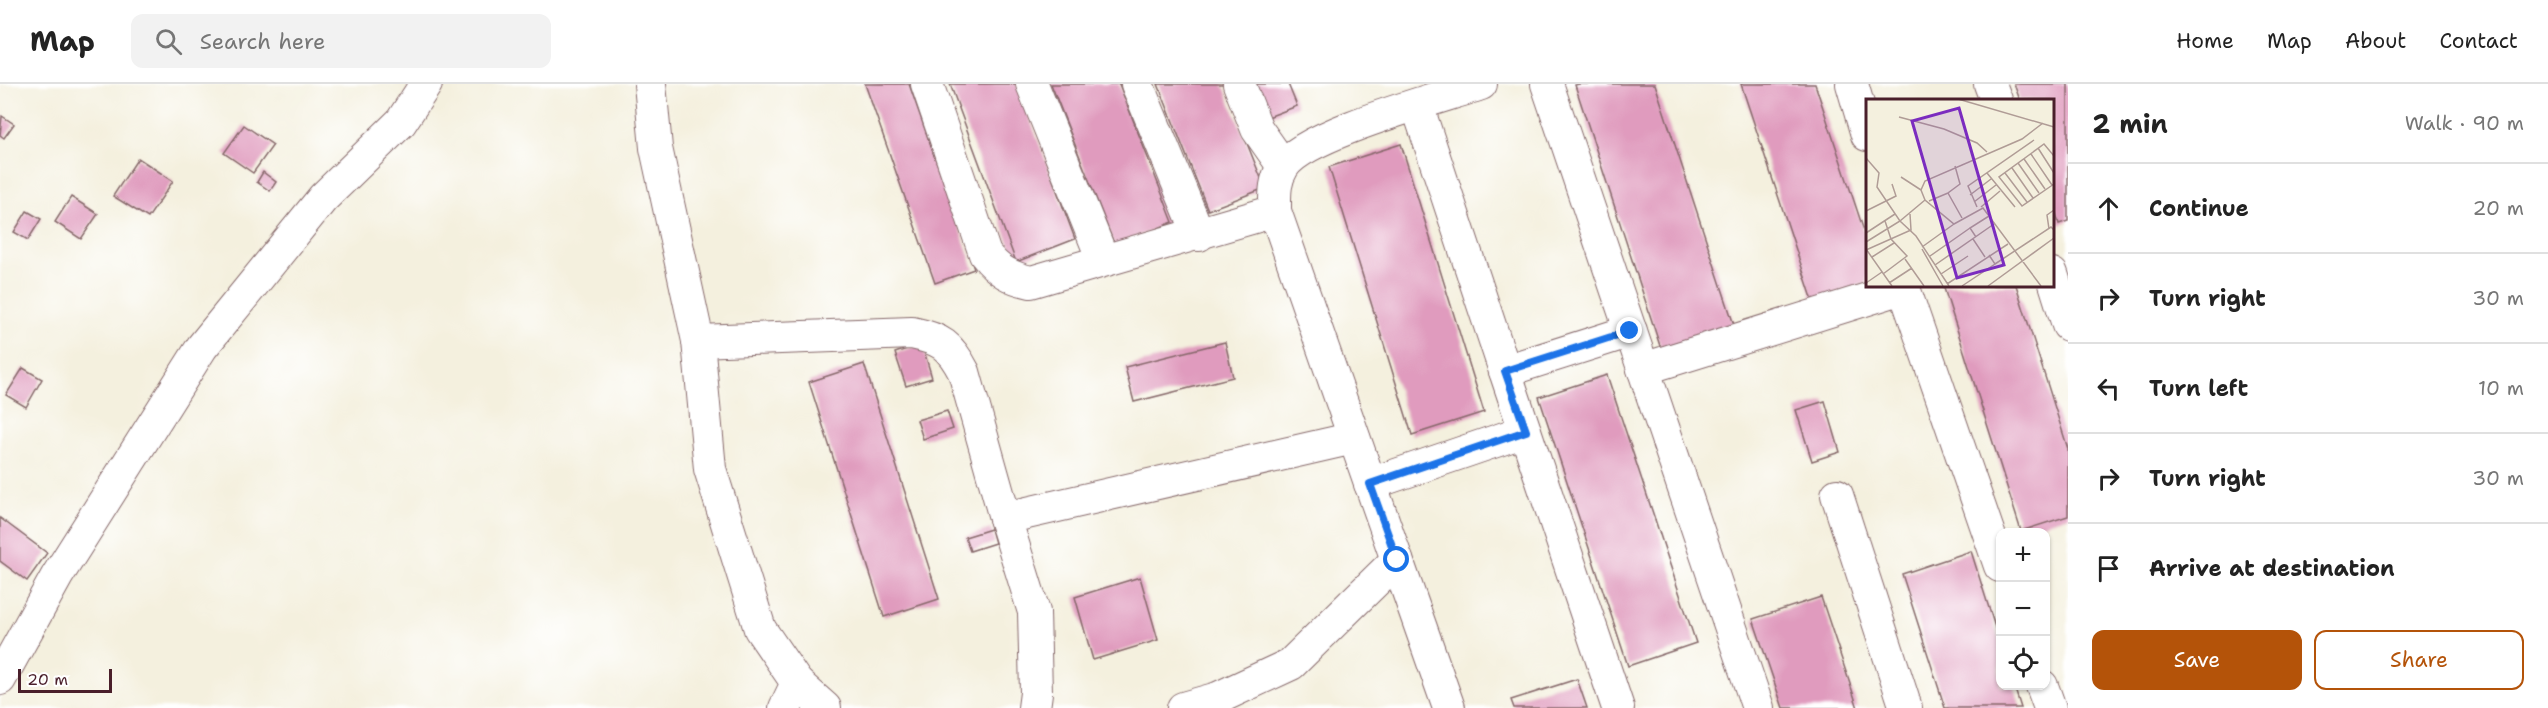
<!DOCTYPE html>
<html lang="en">
<head>
<meta charset="utf-8">
<style>
	:root { --surface:#fff; --page:#f2f2f2; --text:#222; --muted:#767676; --line:#e0e0e0; --accent:#b45309 }
	body { margin:0; font-family:"Shantell Sans",sans-serif; background:var(--page); color:var(--text) }
	.controls { position:absolute; right:18px; bottom:18px; display:grid; overflow:hidden; border-radius:12px; box-shadow:0 2px 4px #0004 }
	.controls button { width:54px; height:54px; display:grid; place-items:center; padding:0; border:0; border-bottom:2px solid var(--line); background:var(--surface); color:var(--text); font:30px sans-serif }
	.scale { position:absolute; left:18px; bottom:15px; width:94px; box-sizing:border-box; padding-left:6px; border:3px solid #4a1f2b; border-top:0; font-size:16px; line-height:21px; white-space:nowrap; color:#4a1f2b; -webkit-text-stroke:4px #fff; paint-order:stroke }
	.stop { position:absolute; width:18px; height:18px; margin:-14px; border:4px solid #1a73e8; border-radius:50%; background:#fff }
	.stop.end { background:#1a73e8; border-color:#fff; box-shadow:0 2px 6px #0008 }
	.list { margin:0; padding:0; list-style:none }
	h2 { display:flex; justify-content:space-between; align-items:center; height:78px; margin:0; padding:0 24px; font-size:26px }
	h2 small { font-size:20px; font-weight:400; color:var(--muted) }
	.list li { display:grid; grid-template-columns:39px 1fr auto; gap:18px; align-items:center; box-sizing:border-box; height:90px; padding:0 24px; border-top:2px solid var(--line) }
	.list b { display:block; font-size:22px; white-space:nowrap }
	.list em { font-size:20px; font-style:normal; color:var(--muted) }
	.actions { display:flex; gap:12px; padding:18px 24px }
	.actions a { flex:1; padding:14px 0; border:2px solid var(--accent); border-radius:12px; text-align:center; font-size:21px; color:var(--accent) }
	.actions .main { background:var(--accent); color:#fff }
	.icon { flex:none; width:33px; height:33px; fill:none; stroke:currentColor; stroke-width:2; stroke-linecap:round; stroke-linejoin:round }
	.map { position:relative; flex:none; width:2068px; height:624px; overflow:hidden }
	header { display:flex; align-items:center; gap:36px; box-sizing:border-box; height:84px; padding:0 30px; background:var(--surface); border-bottom:2px solid var(--line) }
	header strong { font-size:28px }
	nav { display:flex; gap:33px; margin-inline-start:auto; font-size:21px }
	.search { width:420px; height:54px; background:var(--page); display:flex; align-items:center; gap:15px; box-sizing:border-box; padding:0 21px; border-radius:12px; color:var(--muted); font-size:22px }
	main { display:flex }
	aside { flex:1; background:var(--surface) }
	.map>svg:first-child { display:block }
	.building { fill:#e09bbe }
	.lines { fill:none; stroke-linecap:round; stroke-linejoin:round }
	.minor-casing { stroke:#86686a; stroke-width:34 }
	.minor { stroke:#fff; stroke-width:32 }
	.route { stroke:#1a73e8; stroke-width:8 }
	.inset-road { fill:none; stroke:#b09c96; stroke-width:1.5 }
	.view { fill:#7b2cbf; fill-opacity:0.15; stroke:#7b2cbf; stroke-width:3 }
	.inset-edge { fill:none; stroke:#4a1f2b; stroke-width:3 }
</style>
</head>
<body>
<header>
<strong>Map</strong>
<div class="search"><svg class="icon" aria-label="search" viewBox="0 0 24 24"><circle cx="10" cy="10" r="6"/><path d="M15 15l6 6"/></svg>Search here</div>
<nav><a>Home</a><a>Map</a><a>About</a><a>Contact</a></nav>
</header>
<main>
<div class="map">
<svg width="2068" height="624" viewBox="0 0 2068 624">
	<rect width="100%" height="100%" fill="#fff"/>
	<filter id="ink" filterUnits="userSpaceOnUse"><feTurbulence type="fractalNoise" baseFrequency=".0167" numOctaves="2"/><feDisplacementMap in="SourceGraphic" scale="12" xChannelSelector="R" yChannelSelector="G"/><feConvolveMatrix kernelMatrix="1 2 1 2 8 2 1 2 1" color-interpolation-filters="sRGB"/></filter>
	<filter id="wash" filterUnits="userSpaceOnUse"><feTurbulence type="fractalNoise" baseFrequency=".008" numOctaves="4" result="noise"/><feDisplacementMap in="SourceGraphic" scale="24" xChannelSelector="R" yChannelSelector="G"/><feGaussianBlur stdDeviation="1.35" result="paint"/><feColorMatrix in="noise" values="0 0 0 0 0 0 0 0 0 0 0 0 0 0 0 0 0 1.4 0 .05"/><feComposite in="paint" operator="in"/></filter>
	<g filter="url(#wash)">
		<rect width="100%" height="100%" fill="#f4f0de"/>
		<g id="blocks">
			<g class="building">
				<path d="M 865,0 L 909,0 L 974,185 L 935,199 Z"/>
				<path d="M 950,0 L 1017,0 L 1075,155 L 1016,178 Z"/>
				<path d="M 1051,0 L 1119,0 L 1173,138 L 1115,162 Z"/>
				<path d="M 1158,0 L 1223,0 L 1265,104 L 1208,126 Z"/>
				<path d="M 1255,0 L 1288,0 L 1297,22 L 1268,33 Z"/>
				<path d="M 1579,0 L 1655,0 L 1735,244 L 1662,268 L 1575,1 Z"/>
				<path d="M 1741,0 L 1815,0 L 1867,156 L 1867,199 L 1813,217 Z"/>
				<path d="M 2014,0 L 2068,0 L 2068,137 L 2059,140 L 2052,116 L 2052,16 L 2020,16 Z"/>
				<path d="M 2,32 L 14,40 L 4,54 L 0,51 Z"/>
				<path d="M 244,41 L 273,61 L 253,89 L 224,69 Z"/>
				<path d="M 1401,60 L 1484,328 L 1412,351 L 1329,83 Z"/>
				<path d="M 138,74 L 173,97 L 148,134 L 113,112 Z"/>
				<path d="M 263,88 L 276,98 L 270,107 L 257,98 Z"/>
				<path d="M 71,113 L 98,130 L 81,155 L 55,138 Z"/>
				<path d="M 27,127 L 41,135 L 28,156 L 14,148 Z"/>
				<path d="M 1943,201 L 2016,201 L 2068,365 L 2068,432 L 2021,447 Z"/>
				<path d="M 1225,258 L 1233,293 L 1134,318 L 1125,283 Z"/>
				<path d="M 922,260 L 932,294 L 906,302 L 895,269 Z"/>
				<path d="M 864,280 L 939,515 L 884,533 L 809,298 Z"/>
				<path d="M 23,284 L 42,295 L 26,323 L 6,311 Z"/>
				<path d="M 1607,291 L 1696,559 L 1628,582 L 1539,313 Z"/>
				<path d="M 1825,317 L 1840,368 L 1812,377 L 1796,326 Z"/>
				<path d="M 947,327 L 953,345 L 923,355 L 917,336 Z"/>
				<path d="M 0,434 L 47,469 L 27,497 L 0,477 Z"/>
				<path d="M 991,445 L 995,459 L 970,467 L 965,453 Z"/>
				<path d="M 1971,467 L 2000,559 L 2000,602 L 2014,602 L 2021,624 L 1945,624 L 1902,490 Z"/>
				<path d="M 1140,493 L 1158,556 L 1093,576 L 1075,513 Z"/>
				<path d="M 1821,513 L 1858,624 L 1783,624 L 1753,535 Z"/>
				<path d="M 1577,595 L 1587,624 L 1514,624 L 1511,616 Z"/>
			</g>
		</g>
	</g>
	<g filter="url(#ink)">
		<use href="#blocks" fill-opacity="0" stroke="#86686a" stroke-width="1.5"/>
		<g class="lines">
			<defs>
				<g id="minor">
					<path d="M 650,0 L 656,64 L 698,257 L 710,385 L 760,545 L 797,599 L 785,624"/>
					<path d="M 927,0 L 985,170 C 998,187 1011,194 1031,198 L 1275,127"/>
					<path d="M 1032,0 L 1103,176"/>
					<path d="M 1137,0 L 1199,151"/>
					<path d="M 1239,0 L 1257,45 L 1283,82"/>
					<path d="M 1547,0 L 1758,624"/>
					<path d="M 1852,0 L 1867,51"/>
					<path d="M 1990,0 L 1996,16"/>
					<path d="M 1417,21 L 1505,287 L 1631,247"/>
					<path d="M 2052,190 L 2068,241"/>
					<path d="M 1903,201 L 2000,482"/>
					<path d="M 698,257 L 912,249 C 941,255 950,261 964,288 L 1005,434 L 1354,354"/>
					<path d="M 1643,285 L 1903,204"/>
					<path d="M 1505,287 L 1618,624"/>
					<path d="M 1370,400 L 1525,347"/>
					<path d="M 1837,411 L 1906,624"/>
					<path d="M 1005,434 L 1034,528 L 1036,609 L 1034,624"/>
					<path d="M 1397,476 L 1449,624"/>
					<path d="M 0,595 L 57,492 L 202,263 L 323,114 L 401,38 L 426,0"/>
					<path d="M 797,599 L 825,624"/>
					<path d="M 2042,602 L 2050,624"/>
					<path d="M 1183,624 L 1218,614 L 1291,580 L 1397,476 L 1275,127 C 1275,111 1274,97 1283,83 C 1303,50 1440,14 1481,0"/>
				</g>
			</defs>
			<use href="#minor" class="minor-casing"/>
			<use href="#minor" class="minor"/>
		</g>
	</g>
	<g class="lines" filter="url(#ink)">
		<path class="route" d="M 1397,476 L 1370,400 L 1526,347 L 1505,287 L 1630,247"/>
	</g>
	<g transform="translate(1866 15)">
		<rect width="188" height="188" fill="#f4f0de"/>
		<path class="inset-road" d="M 92,0 L 188,28M 33,18 L 78,30 L 111,44 L 121,53M 172,49 L 188,74M 165,55 L 186,86M 188,57 L 178,45 L 133,78 L 156,107 L 188,85M 0,59 L 13,74 L 11,88 L 34,122 L 0,143M 158,60 L 179,90M 152,64 L 173,94M 89,67 L 94,85 L 82,94 L 96,119M 146,69 L 167,99M 121,74 L 149,108M 139,74 L 161,103M 35,78 L 55,91M 104,96 L 125,80M 59,101 L 34,122 L 50,137 L 83,187M 63,102 L 82,94M 108,103 L 130,86M 111,108 L 102,87 L 168,41M 115,108 L 134,92M 0,112 L 30,97 L 26,85M 183,130 L 181,116 L 188,111M 0,134 L 29,115M 110,138 L 104,129 L 123,117M 107,140 L 119,158M 56,148 L 88,125M 0,150 L 26,187M 56,150 L 77,187M 0,151 L 45,131 L 44,115M 64,157 L 104,129M 6,158 L 28,144M 39,160 L 58,187M 129,165 L 185,128 L 188,131M 69,166 L 128,125M 17,175 L 41,157 L 25,140 L 19,122M 75,175 L 102,157M 0,184 L 16,173M 23,184 L 46,169M 81,185 L 142,145M 96,187 L 129,165 L 123,156M 122,187 L 188,139M 175,187 L 117,109 L 88,125 L 59,101 L 55,91 L 59,82 L 156,40 L 177,24"/>
		<path class="view" d="M 93,9 L 138,166 L 91,179 L 46,22 Z"/>
		<rect width="188" height="188" class="inset-edge"/>
	</g>
</svg>
<div class="controls">
<button>+</button>
<button>−</button>
<button><svg class="icon" aria-label="locate" viewBox="0 0 24 24"><circle cx="12" cy="12" r="6"/><path d="M12 2v4M12 18v4M2 12h4M18 12h4"/></svg></button>
</div>
<div class="scale">20 m</div>
<div class="stop" style="left:1397px;top:476px"></div>
<div class="stop end" style="left:1630px;top:247px"></div>
</div>
<aside>
<h2>2 min<small>Walk · 90 m</small></h2>
<ul class="list">
<li><svg class="icon" aria-label="ahead" viewBox="0 0 24 24"><path d="M12 20V5M6 11l6-6 6 6"/></svg><div><b>Continue</b></div><em>20 m</em></li>
<li><svg class="icon" aria-label="right" viewBox="0 0 24 24"><path d="M7 20v-9h11M14 6l5 5-5 5"/></svg><div><b>Turn right</b></div><em>30 m</em></li>
<li><svg class="icon" aria-label="left" viewBox="0 0 24 24"><path d="M17 20v-9H6M10 6l-5 5 5 5"/></svg><div><b>Turn left</b></div><em>10 m</em></li>
<li><svg class="icon" aria-label="right" viewBox="0 0 24 24"><path d="M7 20v-9h11M14 6l5 5-5 5"/></svg><div><b>Turn right</b></div><em>30 m</em></li>
<li><svg class="icon" aria-label="arrive" viewBox="0 0 24 24"><path d="M6 21V4h12l-3 4 3 4H6"/></svg><div><b>Arrive at destination</b></div></li>
</ul>
<div class="actions"><a class="main">Save</a><a>Share</a></div>
</aside>
</main>
</body>
</html>
